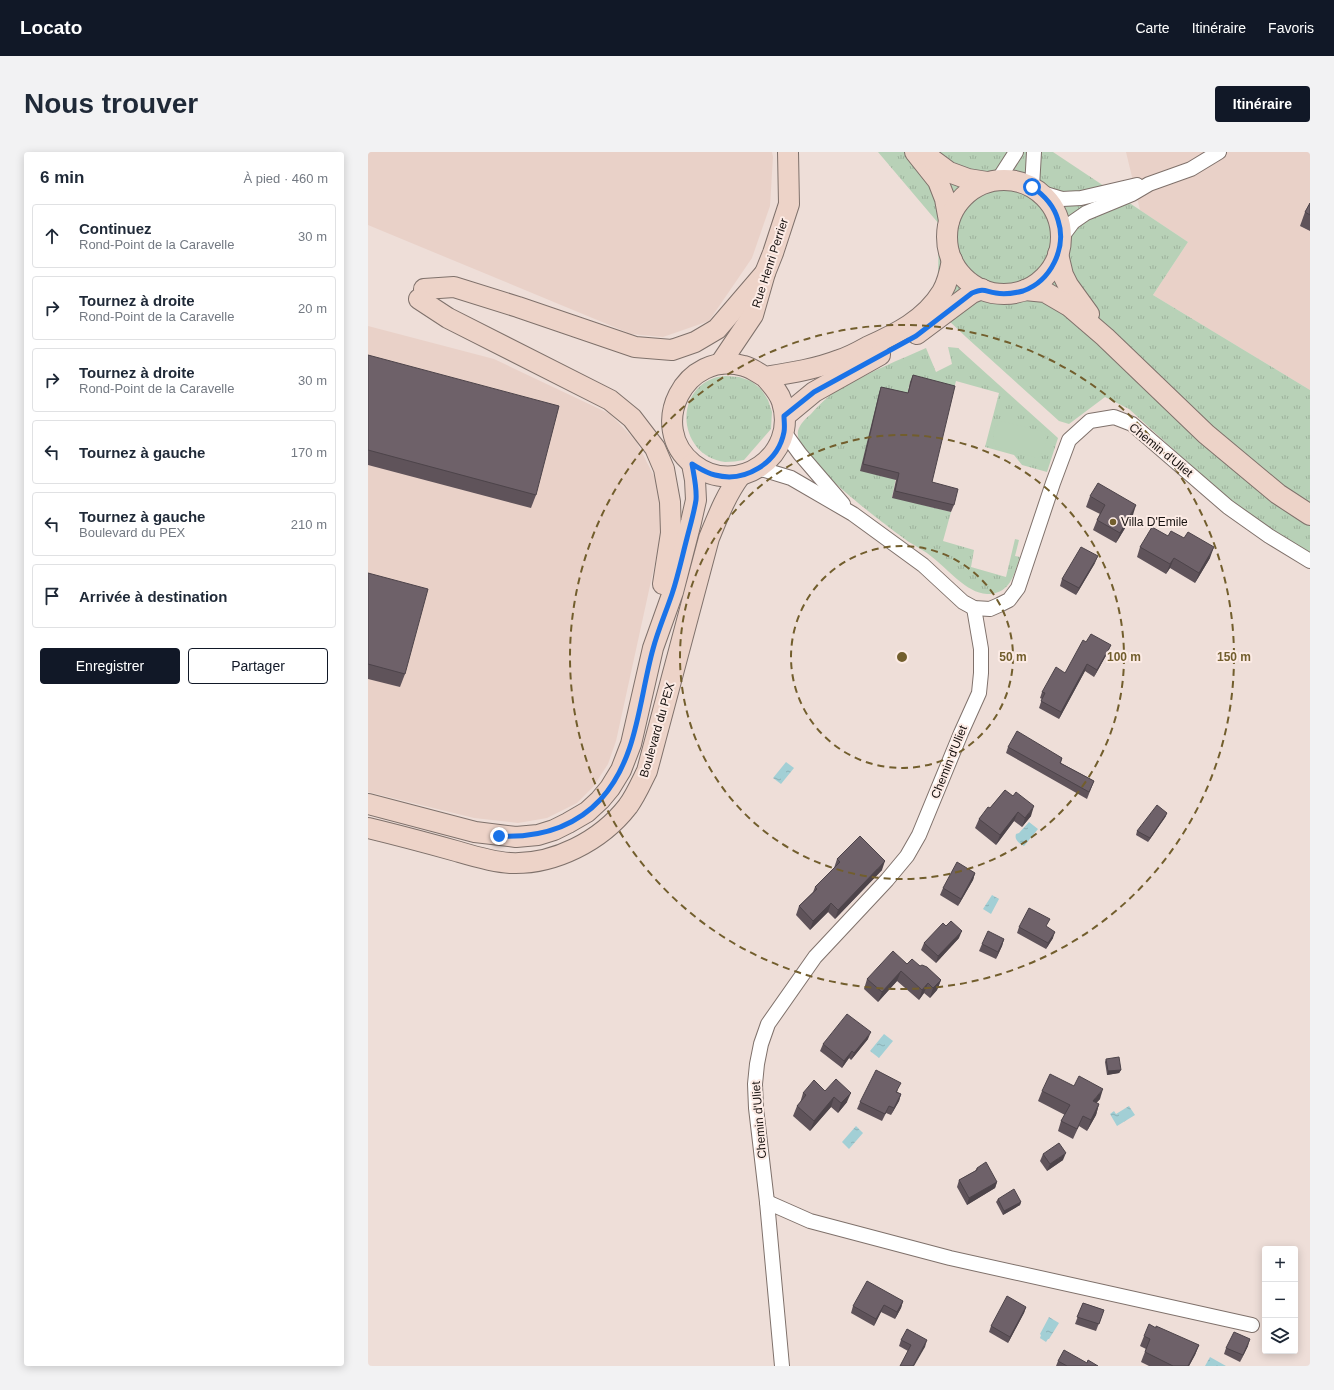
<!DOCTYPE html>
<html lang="fr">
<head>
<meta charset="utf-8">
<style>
	:root { --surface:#fff; --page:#f2f2f3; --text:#1f2937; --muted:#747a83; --line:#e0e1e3; --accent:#111827 }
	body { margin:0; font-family:Helvetica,sans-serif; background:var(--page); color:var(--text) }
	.controls { position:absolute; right:12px; bottom:12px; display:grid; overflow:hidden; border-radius:4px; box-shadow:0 2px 10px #0003 }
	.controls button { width:36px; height:36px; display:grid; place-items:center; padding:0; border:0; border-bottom:1px solid var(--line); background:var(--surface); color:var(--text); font:20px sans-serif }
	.stop { position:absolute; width:12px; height:12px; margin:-9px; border:3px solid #1a73e8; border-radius:50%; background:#fff }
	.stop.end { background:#1a73e8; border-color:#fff; box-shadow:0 1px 4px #0008 }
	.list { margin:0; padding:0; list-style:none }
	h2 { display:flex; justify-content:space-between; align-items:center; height:52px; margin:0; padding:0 16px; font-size:17px }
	h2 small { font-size:13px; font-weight:400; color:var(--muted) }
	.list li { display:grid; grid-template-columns:26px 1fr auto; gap:12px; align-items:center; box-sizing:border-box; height:64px; margin:0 8px 8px; padding:0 8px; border:1px solid var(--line); border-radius:4px }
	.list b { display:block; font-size:15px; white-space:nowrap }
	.list p { margin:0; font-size:13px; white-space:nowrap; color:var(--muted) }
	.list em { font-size:13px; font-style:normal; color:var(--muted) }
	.actions { display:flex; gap:8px; padding:12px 16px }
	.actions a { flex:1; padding:9px 0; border:1px solid var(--accent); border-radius:4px; text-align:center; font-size:14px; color:var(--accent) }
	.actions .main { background:var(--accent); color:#fff }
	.icon { flex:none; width:22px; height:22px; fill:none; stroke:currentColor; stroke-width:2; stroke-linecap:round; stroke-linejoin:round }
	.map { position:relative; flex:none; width:942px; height:1214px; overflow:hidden; border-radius:4px }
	header { display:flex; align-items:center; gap:24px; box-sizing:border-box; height:56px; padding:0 20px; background:var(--accent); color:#fff }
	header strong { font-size:19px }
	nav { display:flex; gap:22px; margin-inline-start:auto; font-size:14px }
	.intro { display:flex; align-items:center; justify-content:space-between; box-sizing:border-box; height:96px; padding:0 24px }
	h1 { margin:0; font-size:28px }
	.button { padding:10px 18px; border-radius:4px; background:var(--accent); color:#fff; font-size:14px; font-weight:700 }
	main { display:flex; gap:24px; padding:0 24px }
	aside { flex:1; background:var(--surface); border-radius:4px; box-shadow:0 2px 10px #0003 }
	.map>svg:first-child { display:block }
	.built { fill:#e9d1c8 }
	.grass { fill:url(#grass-tufts) }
	.park { fill:#b8d1b7 }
	.water { fill:url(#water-ripples) }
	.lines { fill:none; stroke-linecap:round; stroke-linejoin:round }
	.street-casing { stroke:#7f716b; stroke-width:16 }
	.secondary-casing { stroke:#7f716b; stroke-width:22 }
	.street { stroke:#fff; stroke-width:14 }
	.secondary { stroke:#edd3c8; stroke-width:20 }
	.wall { fill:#5f535a }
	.shaded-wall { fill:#4d444a }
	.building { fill:#6e6169; stroke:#4d444a }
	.route { stroke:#1a73e8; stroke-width:5 }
	.ring { fill:none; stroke:#725e2d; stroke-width:2; stroke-dasharray:7 5 }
	.poi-dot { fill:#725e2d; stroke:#fcebe5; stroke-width:1.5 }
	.labels { text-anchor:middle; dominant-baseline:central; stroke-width:4; stroke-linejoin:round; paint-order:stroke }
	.street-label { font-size:12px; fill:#16110f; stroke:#fcebe5 }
	.poi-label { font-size:12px; fill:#16110f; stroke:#fcebe5; text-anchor:start }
	.centre { fill:#725e2d; stroke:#fcebe5; stroke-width:2 }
	.ring-label { font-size:12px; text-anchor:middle; font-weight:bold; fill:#725e2d; stroke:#fcebe5; stroke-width:4; stroke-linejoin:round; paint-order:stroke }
</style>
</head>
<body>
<header>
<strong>Locato</strong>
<nav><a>Carte</a><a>Itinéraire</a><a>Favoris</a></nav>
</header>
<div class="intro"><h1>Nous trouver</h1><a class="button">Itinéraire</a></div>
<main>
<aside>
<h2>6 min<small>À pied · 460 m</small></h2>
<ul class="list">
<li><svg class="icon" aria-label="ahead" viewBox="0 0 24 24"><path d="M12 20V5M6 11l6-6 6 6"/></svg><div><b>Continuez</b><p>Rond-Point de la Caravelle</p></div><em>30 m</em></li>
<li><svg class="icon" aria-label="right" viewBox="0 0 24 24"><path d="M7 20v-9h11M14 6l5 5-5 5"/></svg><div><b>Tournez à droite</b><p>Rond-Point de la Caravelle</p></div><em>20 m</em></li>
<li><svg class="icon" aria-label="right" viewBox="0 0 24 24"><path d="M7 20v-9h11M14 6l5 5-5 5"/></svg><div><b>Tournez à droite</b><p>Rond-Point de la Caravelle</p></div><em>30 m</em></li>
<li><svg class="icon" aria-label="left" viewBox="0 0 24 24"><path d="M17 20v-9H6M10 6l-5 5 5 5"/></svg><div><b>Tournez à gauche</b></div><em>170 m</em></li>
<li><svg class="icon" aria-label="left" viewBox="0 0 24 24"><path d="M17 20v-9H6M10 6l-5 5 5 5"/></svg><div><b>Tournez à gauche</b><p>Boulevard du PEX</p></div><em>210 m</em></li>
<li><svg class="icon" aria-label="arrive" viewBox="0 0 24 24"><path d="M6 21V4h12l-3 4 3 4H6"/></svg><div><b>Arrivée à destination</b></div></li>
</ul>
<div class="actions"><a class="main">Enregistrer</a><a>Partager</a></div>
</aside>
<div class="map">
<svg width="942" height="1214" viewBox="0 0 942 1214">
	<defs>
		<pattern id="grass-tufts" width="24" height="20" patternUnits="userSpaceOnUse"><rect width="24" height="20" fill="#b8d1b7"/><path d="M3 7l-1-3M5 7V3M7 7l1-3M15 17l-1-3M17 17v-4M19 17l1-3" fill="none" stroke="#9db29c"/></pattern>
		<pattern id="water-ripples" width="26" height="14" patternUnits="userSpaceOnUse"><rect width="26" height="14" fill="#a2cfd5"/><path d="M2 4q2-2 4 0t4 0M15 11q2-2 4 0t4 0" fill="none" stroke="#8bb1b6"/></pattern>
	</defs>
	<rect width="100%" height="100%" fill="#eeded8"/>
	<g class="built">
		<path d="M 0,0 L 404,0 L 405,5 L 402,54 L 384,106 L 341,169 L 295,185 L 263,182 L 0,73 Z"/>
		<path d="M 758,0 L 942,0 L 942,238 L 785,143 L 820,90 L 772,58 Z"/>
		<path d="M 0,174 L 126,207 L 242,262 L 268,289 L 289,330 L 294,357 L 292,388 L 248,589 L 240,612 L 225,635 L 209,651 L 179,666 L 150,671 L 106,666 L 0,640 Z"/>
	</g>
	<g class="grass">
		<path d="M 510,0 L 685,0 L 820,90 L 785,143 L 942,238 L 942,409 L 860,347 L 761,257 L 737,245 L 701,272 L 691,269 L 598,185 L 559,148 L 570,126 L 571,72 Z"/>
		<path d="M 580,195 L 590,196 L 690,286 L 679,320 L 654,313 L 646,303 L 617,295 L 631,241 L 588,229 L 585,240 L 542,230 C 533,268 533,307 524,345 L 583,360 L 575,389 L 606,398 L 603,415 L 638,425 L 647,387 L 651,388 L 647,404 L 652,405 C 646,423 642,442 619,442 C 598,441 579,416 564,405 C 557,399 549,395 541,390 C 520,375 424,304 430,279 C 431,273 438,266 443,262 C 448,256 454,250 460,245 C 465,240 472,237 478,234 C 503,219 531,208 558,196 L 568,220 L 584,212 Z"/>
		<path d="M 358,224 L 371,225 L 383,229 L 393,237 L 400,248 L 404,260 L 403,277 L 376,308 C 370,309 363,310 357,310 C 313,305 303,242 346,226 C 349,225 354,224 358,224 Z"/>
	</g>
	<path class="park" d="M 633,269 L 677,280 C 680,288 677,300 670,306 L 628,295 C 623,285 625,276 633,269 Z"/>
	<g class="water">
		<path d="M 418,610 L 426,616 L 413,632 L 405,626 Z"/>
		<path d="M 661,670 L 670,677 L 656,694 C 651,691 646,688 648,682 L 651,681 Z"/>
		<path d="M 624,743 L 631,747 L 623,762 L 615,757 Z"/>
		<path d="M 516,882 L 525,889 L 511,906 L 502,899 Z"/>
		<path d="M 761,954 L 767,963 L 749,974 L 742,962 L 746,959 L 748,962 Z"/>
		<path d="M 488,974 L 495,981 L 481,997 L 474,990 Z"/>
		<path d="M 681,1165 L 691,1171 L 681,1187 L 680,1187 L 678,1190 L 672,1186 L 673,1183 L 672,1182 Z"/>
		<path d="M 842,1205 L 858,1214 L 837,1214 Z"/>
	</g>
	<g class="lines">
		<defs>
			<g id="street">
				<path d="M 630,28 L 648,0"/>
				<path d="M 664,35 L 666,0"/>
				<path d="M 671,40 L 694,47 L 713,46 L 769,33"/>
				<path d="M 693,86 L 705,70 L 718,61 L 764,42 L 781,32 L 823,17 L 851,0"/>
				<path d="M 416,280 L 432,302 L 475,352"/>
				<path d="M 390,316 L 423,326 L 485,362 L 555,413 L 595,450 L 606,456 L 622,457 L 631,453 L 641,448 L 650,436 L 685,331 L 701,288 L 722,269 L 746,265 L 764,272 L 860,355 L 901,384 L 942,409"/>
				<path d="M 399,1050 L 442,1069 L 582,1106 L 884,1173"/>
				<path d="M 414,1214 L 399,1050 L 388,956 L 387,932 L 389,912 L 393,892 L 400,872 L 447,805 L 519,728 L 539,704 L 551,683 L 593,581 L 611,541 L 613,521 L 613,497 L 606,456"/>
			</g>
			<g id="secondary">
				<path d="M 547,0 L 570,29 L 577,47 L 581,69"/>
				<path d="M 558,3 L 581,20 L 600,27 L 619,30"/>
				<circle cx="636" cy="85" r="57"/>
				<path d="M 690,102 L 695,123 L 700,133 L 721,162"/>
				<path d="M 56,137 L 86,135 L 150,155 L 267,195 L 304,198 L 327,190 L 349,177 L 397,121"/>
				<path d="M 657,138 L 677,140 L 701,154 L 737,185 L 838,282 L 910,342 L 942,363"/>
				<path d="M 51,147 L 80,166 L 242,248 L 264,266 L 287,296 L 296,317 L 302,350 L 303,381 L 295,432"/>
				<path d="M 549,182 L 604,141 L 614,137"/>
				<path d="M 352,212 L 385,163 L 397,121 L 405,101 L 421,52 L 420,0"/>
				<path d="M 397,225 C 404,233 411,240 414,250 C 431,303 369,347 325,312 C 278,275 317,197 376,214 C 384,216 390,221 397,225 C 422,221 448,217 471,208 C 481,205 490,200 499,195 C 528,182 557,168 574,140 C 580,130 582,119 584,108"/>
				<path d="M 417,264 L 446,240 L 512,203"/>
				<path d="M 0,652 L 107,680 L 148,685 L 170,683 L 186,678 L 200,671 L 219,660 L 232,648 L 242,636 L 253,618 L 263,592 L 285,496 L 305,440 L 323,370 L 328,348 L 327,328 L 324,312"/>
				<path d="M 0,676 C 29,683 59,691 88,699 C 105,704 124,710 142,711 C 186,713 233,689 260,654 C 268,643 273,631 279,619 L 341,386 C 350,364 358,343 372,324"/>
			</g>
		</defs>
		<use href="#street" class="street-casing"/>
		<use href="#secondary" class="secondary-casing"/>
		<use href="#street" class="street"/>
		<use href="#secondary" class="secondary"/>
	</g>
	<g class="wall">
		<path d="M 942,51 L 942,79 L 932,74 L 937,60 Z"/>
		<path d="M 0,203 L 168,343 L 163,356 L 0,313 Z"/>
		<path d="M 545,223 L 564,330 L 586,353 L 583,360 L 524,346 L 528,328 L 492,319 L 511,241 L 513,235 L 540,241 L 542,230 Z"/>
		<path d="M 722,344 L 765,363 L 748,391 L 725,378 L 729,368 L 732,362 L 718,355 Z"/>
		<path d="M 800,384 L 842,406 L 827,431 L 802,416 L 798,422 L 769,405 L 772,395 Z"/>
		<path d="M 727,411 L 708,443 L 692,434 L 694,427 Z"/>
		<path d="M 0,421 L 37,522 L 32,535 L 0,527 Z"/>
		<path d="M 740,500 L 726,525 L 717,519 L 691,567 L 671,556 L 674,547 L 672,546 L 674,540 L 697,521 Z"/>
		<path d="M 640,595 L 694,606 L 693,611 L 726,629 L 719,647 L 638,601 Z"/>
		<path d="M 637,638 L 663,664 L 654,675 L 646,669 L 628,693 L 607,676 L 611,667 L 622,656 Z"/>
		<path d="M 798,664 L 780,690 L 768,683 L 769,679 Z"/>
		<path d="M 469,707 L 514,718 L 467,767 L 460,760 L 442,778 L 428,763 L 431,754 L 445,740 L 447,735 L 466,716 Z"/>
		<path d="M 607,721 L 605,728 L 590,754 L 572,743 L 575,736 Z"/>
		<path d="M 651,775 L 679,775 L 685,786 L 678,797 L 649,781 Z"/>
		<path d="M 591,786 L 568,811 L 553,798 L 556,791 Z"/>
		<path d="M 636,787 L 634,794 L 628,807 L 611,799 L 614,792 Z"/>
		<path d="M 539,812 L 552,814 L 573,828 L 569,838 L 562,846 L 556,841 L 551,848 L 529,829 L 510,850 L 496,837 L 499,827 Z"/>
		<path d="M 500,887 L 483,908 L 481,906 L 474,916 L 452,899 L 455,892 Z"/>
		<path d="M 738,907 L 753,918 L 751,921 L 739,923 L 737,910 Z"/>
		<path d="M 530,938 L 529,940 L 533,942 L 531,949 L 523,963 L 518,961 L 514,969 L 489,957 L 492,950 Z"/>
		<path d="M 457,939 L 479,950 L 470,961 L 463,955 L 442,979 L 425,964 L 429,954 L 432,951 L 435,941 Z"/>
		<path d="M 674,939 L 732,947 L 728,951 L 731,952 L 728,963 L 719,979 L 711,974 L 705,987 L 690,979 L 693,969 L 697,963 L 670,949 Z"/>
		<path d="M 675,1002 L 695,1008 L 679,1019 L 672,1009 Z"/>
		<path d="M 609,1016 L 629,1030 L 627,1036 L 599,1053 L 589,1035 L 591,1028 L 607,1019 Z"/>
		<path d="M 630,1047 L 653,1050 L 652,1053 L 635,1063 L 628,1050 Z"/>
		<path d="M 535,1149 L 533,1156 L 527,1167 L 513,1160 L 506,1174 L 483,1161 L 485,1154 Z"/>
		<path d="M 715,1151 L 736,1158 L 728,1179 L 707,1172 Z"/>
		<path d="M 658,1155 L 656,1161 L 640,1191 L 621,1180 L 623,1174 Z"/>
		<path d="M 776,1184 L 831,1193 L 827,1203 L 821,1214 L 781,1214 L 773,1210 L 778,1197 L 772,1194 Z"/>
		<path d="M 533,1188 L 557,1195 L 540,1199 L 531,1194 Z"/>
		<path d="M 880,1194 L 872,1210 L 856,1202 L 858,1196 Z"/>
		<path d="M 690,1209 L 719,1211 L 730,1214 L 688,1214 Z"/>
	</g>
	<g class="shaded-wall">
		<path d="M 768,353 L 765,363 L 748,391 L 752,381 Z"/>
		<path d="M 846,395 L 842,406 L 827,431 L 831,421 Z"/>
		<path d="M 730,404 L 727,411 L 708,443 L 711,436 Z"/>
		<path d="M 806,406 L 802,416 L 798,422 L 802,412 Z"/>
		<path d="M 743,493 L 740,500 L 726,525 L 729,518 Z"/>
		<path d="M 719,512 L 717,519 L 691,567 L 693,560 Z"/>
		<path d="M 666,654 L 663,664 L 654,675 L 657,666 Z"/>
		<path d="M 650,660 L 646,669 L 628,693 L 632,683 Z"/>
		<path d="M 799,661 L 798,664 L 780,690 L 782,686 Z"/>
		<path d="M 517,709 L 514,718 L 467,767 L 470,758 Z"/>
		<path d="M 607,721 L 605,728 L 590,754 L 593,747 Z"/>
		<path d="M 463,751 L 460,760 L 442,778 L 445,769 Z"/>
		<path d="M 594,779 L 591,786 L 568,811 L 570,804 Z"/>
		<path d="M 687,780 L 685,786 L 678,797 L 680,791 Z"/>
		<path d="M 636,787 L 634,794 L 628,807 L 630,800 Z"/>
		<path d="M 533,819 L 529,829 L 510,850 L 514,840 Z"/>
		<path d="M 573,828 L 569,838 L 562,846 L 565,836 Z"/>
		<path d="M 560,831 L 556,841 L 551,848 L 554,838 Z"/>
		<path d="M 503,880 L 500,887 L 483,908 L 486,901 Z"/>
		<path d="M 484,899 L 481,906 L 474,916 L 476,909 Z"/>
		<path d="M 753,918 L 751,921 L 739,923 L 740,919 Z"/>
		<path d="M 735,937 L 732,947 L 721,959 L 725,949 Z"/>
		<path d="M 483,941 L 479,950 L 470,961 L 473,951 Z"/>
		<path d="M 533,942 L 531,949 L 523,963 L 526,956 Z"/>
		<path d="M 466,945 L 463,955 L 442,979 L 446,969 Z"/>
		<path d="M 731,952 L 728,963 L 719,979 L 723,968 Z"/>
		<path d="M 698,1001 L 695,1008 L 679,1019 L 682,1012 Z"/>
		<path d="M 629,1030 L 627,1036 L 599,1053 L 601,1046 Z"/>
		<path d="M 653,1050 L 652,1053 L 635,1063 L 636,1059 Z"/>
		<path d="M 535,1149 L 533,1156 L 527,1167 L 529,1160 Z"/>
		<path d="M 516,1153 L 513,1160 L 506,1174 L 508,1167 Z"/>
		<path d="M 658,1155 L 656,1161 L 640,1191 L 642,1185 Z"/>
		<path d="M 882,1187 L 880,1194 L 872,1210 L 875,1203 Z"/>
		<path d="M 559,1188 L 557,1195 L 546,1214 L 545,1214 Z"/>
		<path d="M 831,1193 L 827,1203 L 821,1214 L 820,1214 Z"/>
	</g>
	<g class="building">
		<path d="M 942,51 L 942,63 L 937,60 Z"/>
		<path d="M 0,203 L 191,254 L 168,343 L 0,298 Z"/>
		<path d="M 545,223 L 587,234 L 564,330 L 590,337 L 586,353 L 527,339 L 531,321 L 495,312 L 513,235 L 540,241 Z"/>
		<path d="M 730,331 L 768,353 L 752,381 L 729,368 L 737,353 L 722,344 Z"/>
		<path d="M 784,375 L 800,384 L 803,379 L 816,386 L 820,380 L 846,395 L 831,421 L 806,406 L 802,412 L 772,395 Z"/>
		<path d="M 713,395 L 730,404 L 711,436 L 694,427 Z"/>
		<path d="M 0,421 L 60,437 L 37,522 L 0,512 Z"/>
		<path d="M 723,482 L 743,493 L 729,518 L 719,512 L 693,560 L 673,549 L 677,541 L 674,540 L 688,515 L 697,521 L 715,488 L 718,490 Z"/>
		<path d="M 649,579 L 694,606 L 692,611 L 726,629 L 721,640 L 640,595 Z"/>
		<path d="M 637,638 L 645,644 L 648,640 L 666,654 L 657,666 L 650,660 L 632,683 L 611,667 L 620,655 L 622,656 Z"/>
		<path d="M 789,653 L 799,661 L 782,686 L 769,679 Z"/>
		<path d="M 492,684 L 517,709 L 470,758 L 463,751 L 445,769 L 431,754 L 449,737 L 447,735 L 472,710 L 469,707 Z"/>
		<path d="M 589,710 L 607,721 L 593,747 L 575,736 Z"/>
		<path d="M 661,756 L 682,767 L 678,774 L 687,780 L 680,791 L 651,775 Z"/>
		<path d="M 583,769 L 594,779 L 570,804 L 556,791 L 575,771 L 578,774 Z"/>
		<path d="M 620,779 L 636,787 L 630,800 L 614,792 Z"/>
		<path d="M 525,799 L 539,812 L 544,807 L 552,814 L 554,813 L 559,815 L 573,828 L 565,836 L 560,831 L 554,838 L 533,819 L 514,840 L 499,827 Z"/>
		<path d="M 479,862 L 503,880 L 486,901 L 484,899 L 476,909 L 455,892 Z"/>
		<path d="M 751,905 L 753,918 L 740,919 L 738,907 Z"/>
		<path d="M 508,918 L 533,931 L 528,940 L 533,942 L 526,956 L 521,954 L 517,962 L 492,950 Z"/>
		<path d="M 682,922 L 706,934 L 711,924 L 735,937 L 725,949 L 731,952 L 723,968 L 715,964 L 709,977 L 693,969 L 702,953 L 674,939 Z"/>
		<path d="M 468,927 L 483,941 L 473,951 L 466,945 L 446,969 L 429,954 L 438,943 L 435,941 L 446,928 L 457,939 Z"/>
		<path d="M 691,991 L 698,1001 L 682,1012 L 675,1002 Z"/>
		<path d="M 618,1010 L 629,1030 L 601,1046 L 591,1028 L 609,1018 L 609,1016 Z"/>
		<path d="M 646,1037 L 653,1050 L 636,1059 L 630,1047 Z"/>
		<path d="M 499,1129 L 535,1149 L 529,1160 L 516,1153 L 508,1167 L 485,1154 Z"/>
		<path d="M 639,1144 L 658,1155 L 642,1185 L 623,1174 Z"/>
		<path d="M 715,1151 L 736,1158 L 731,1172 L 709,1165 Z"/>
		<path d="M 781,1172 L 788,1176 L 788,1174 L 831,1193 L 820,1214 L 805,1214 L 777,1200 L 782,1187 L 776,1184 Z"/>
		<path d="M 539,1177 L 559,1188 L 545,1214 L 532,1214 L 543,1193 L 533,1188 Z"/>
		<path d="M 866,1180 L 882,1187 L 875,1203 L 858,1196 Z"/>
		<path d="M 696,1198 L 719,1211 L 720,1208 L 730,1214 L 699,1214 L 690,1209 Z"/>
	</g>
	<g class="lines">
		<path class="route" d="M 131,684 C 170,686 206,676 233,647 C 270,606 271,547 285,497 C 290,478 298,460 304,442 C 310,424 314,405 319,386 C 322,374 326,361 328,348 C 329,336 326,324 324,312 C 331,316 338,321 347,323 C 377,331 410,311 416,280 C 417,275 416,269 416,264 L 446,240 L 548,184 L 604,141 C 617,136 616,139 628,141 C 637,143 647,141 655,139 C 683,129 699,96 690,68 C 686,54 676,43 664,35"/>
	</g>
	<g class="ring">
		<circle cx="534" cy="505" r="111"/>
		<circle cx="534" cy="505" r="222"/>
		<circle cx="534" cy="505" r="332"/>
	</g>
	<circle class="poi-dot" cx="745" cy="370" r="4"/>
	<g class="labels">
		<g class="street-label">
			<text transform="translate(402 111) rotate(-72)">Rue Henri Perrier</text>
			<text transform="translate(793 298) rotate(39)">Chemin d'Uliet</text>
			<text transform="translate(289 578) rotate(-74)">Boulevard du PEX</text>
			<text transform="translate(581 610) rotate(-68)">Chemin d'Uliet</text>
			<text transform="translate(391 968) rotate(-95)">Chemin d'Uliet</text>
		</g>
		<g class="poi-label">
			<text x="753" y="370">Villa D'Emile</text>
		</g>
	</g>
	<circle cx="534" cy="505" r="6" class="centre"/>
	<g class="ring-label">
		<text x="645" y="509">50 m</text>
		<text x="756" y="509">100 m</text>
		<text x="866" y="509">150 m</text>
	</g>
</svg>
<div class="controls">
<button>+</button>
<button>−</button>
<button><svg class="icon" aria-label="layers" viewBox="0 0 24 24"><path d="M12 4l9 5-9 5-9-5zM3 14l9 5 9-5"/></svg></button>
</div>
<div class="stop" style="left:664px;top:35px"></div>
<div class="stop end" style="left:131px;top:684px"></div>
</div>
</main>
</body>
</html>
